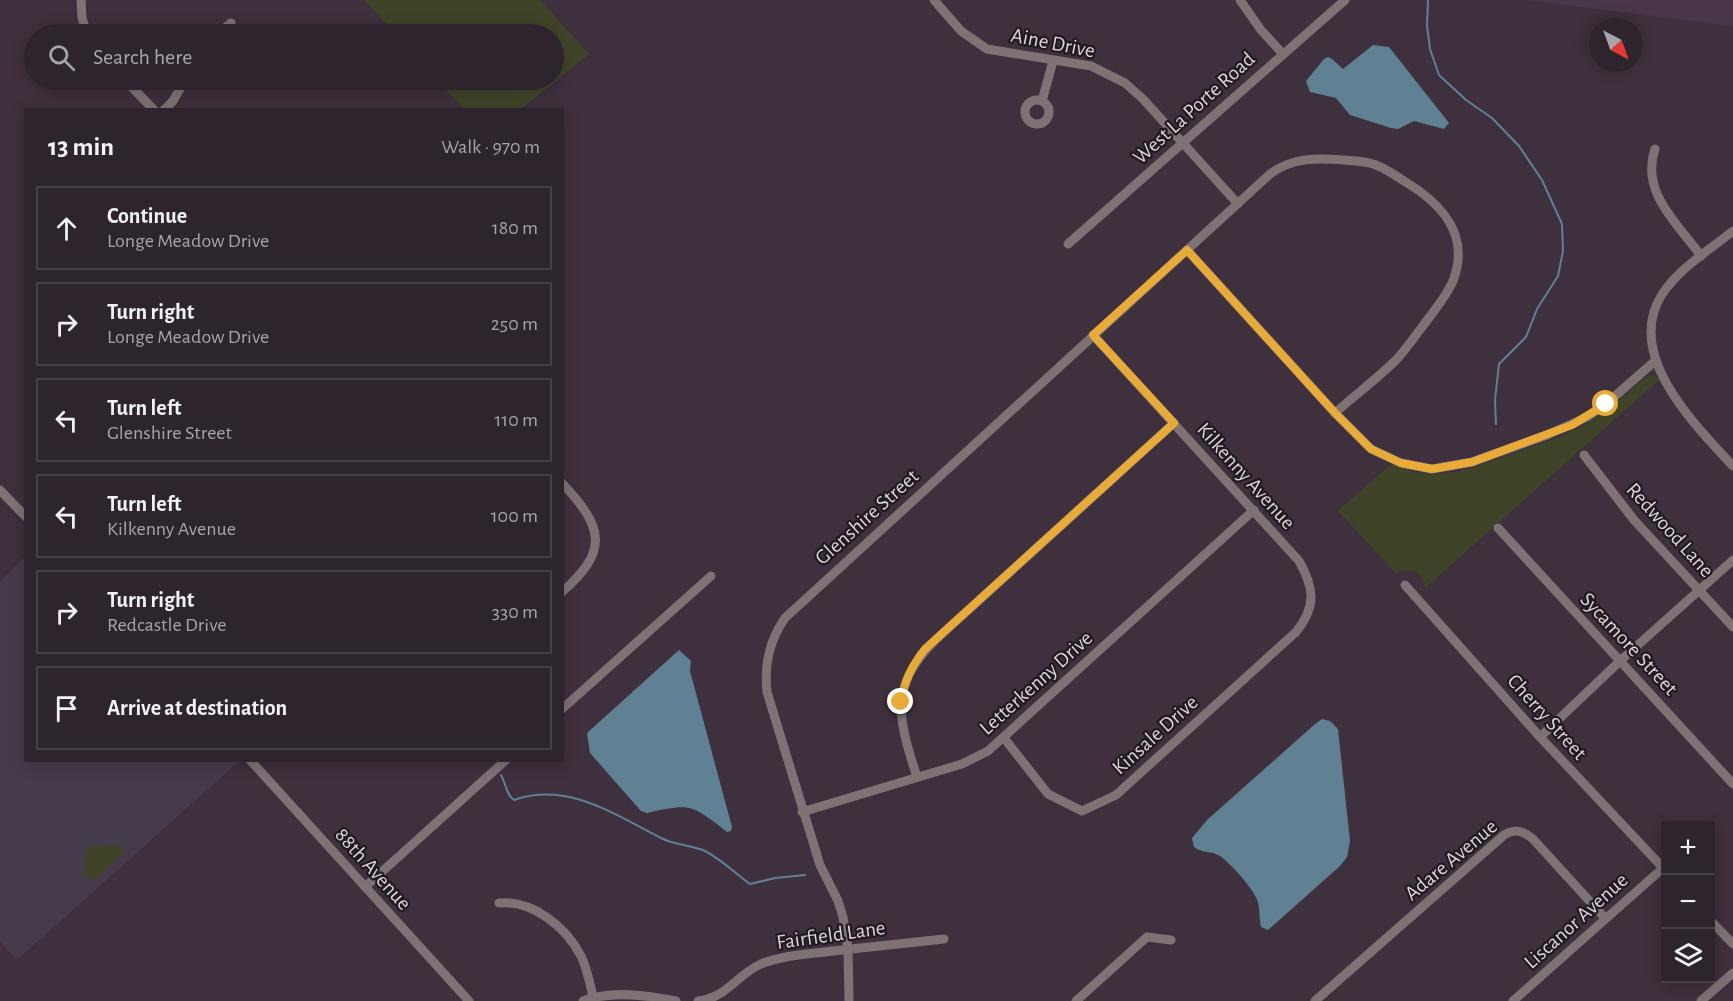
<!DOCTYPE html>
<html lang="en">
<head>
<meta charset="utf-8">
<style>
	:root { --surface:#2e242e; --page:#362c36; --text:#f1f3f6; --muted:#a7a4aa; --line:#49414a }
	body { margin:0; font-family:"Alegreya Sans",sans-serif; background:var(--page); color:var(--text) }
	.controls { position:absolute; right:18px; bottom:18px; display:grid; overflow:hidden; border-radius:0px; box-shadow:0 3px 15px #0003 }
	.controls button { width:54px; height:54px; display:grid; place-items:center; padding:0; border:0; border-bottom:2px solid var(--line); background:var(--surface); color:var(--text); font:30px sans-serif }
	.compass { position:absolute; left:1589px; top:18px; width:54px; height:54px; border-radius:50%; background:var(--surface); box-shadow:0 3px 15px #0003; rotate:139deg }
	.stop { position:absolute; width:18px; height:18px; margin:-14px; border:4px solid #e8ab37; border-radius:50%; background:#fff }
	.stop.end { background:#e8ab37; border-color:#fff; box-shadow:0 2px 6px #0008 }
	.list { margin:0; padding:0; list-style:none }
	h2 { display:flex; justify-content:space-between; align-items:center; height:78px; margin:0; padding:0 24px; font-size:26px }
	h2 small { font-size:20px; font-weight:400; color:var(--muted) }
	.list li { display:grid; grid-template-columns:39px 1fr auto; gap:18px; align-items:center; box-sizing:border-box; height:84px; margin:0 12px 12px; padding:0 12px; border:2px solid var(--line); border-radius:0px }
	.list b { display:block; font-size:22px; white-space:nowrap }
	.list p { margin:0; font-size:20px; white-space:nowrap; color:var(--muted) }
	.list em { font-size:20px; font-style:normal; color:var(--muted) }
	.icon { flex:none; width:33px; height:33px; fill:none; stroke:currentColor; stroke-width:2; stroke-linecap:round; stroke-linejoin:round }
	.map { position:relative; flex:none; width:1733px; height:1001px; overflow:hidden }
	.search { position:absolute; background:var(--surface); box-shadow:0 3px 15px #0003; left:24px; top:24px; width:540px; height:66px; display:flex; align-items:center; gap:15px; box-sizing:border-box; padding:0 21px; border-radius:33px; color:var(--muted); font-size:22px }
	.panel { position:absolute; background:var(--surface); box-shadow:0 3px 15px #0003; left:24px; top:108px; width:540px; height:654px; border-radius:0px }
	.map>svg:first-child { display:block }
	.built { fill:#4a384a }
	.education { fill:#463b4b }
	.green { fill:#3f4429 }
	.water { fill:#608093 }
	.lines { fill:none; stroke-linecap:round; stroke-linejoin:round }
	.stream { stroke:#608093; stroke-width:2 }
	.minor { stroke:#7e7374; stroke-width:9 }
	.route { stroke:#e8ab37; stroke-width:8 }
	.labels { text-anchor:middle; dominant-baseline:central; stroke-width:4.5; stroke-linejoin:round; paint-order:stroke }
	.street-label { font-size:21px; fill:#ded5dd; stroke:#211a20 }
</style>
</head>
<body>
<div class="map">
<svg width="1733" height="1001" viewBox="0 0 1733 1001">
	<rect width="100%" height="100%" fill="#3e303d"/>
	<path class="built" d="M 1526,0 L 1733,0 L 1733,26 Z"/>
	<path class="education" d="M 25,557 L 26,760 L 240,760 L 242,763 L 237,763 L 17,960 L 0,942 L 0,581 Z"/>
	<g class="green">
		<path d="M 364,0 L 540,0 L 589,54 L 521,109 L 464,109 L 436,80 L 554,80 L 554,34 L 396,34 Z"/>
		<path d="M 1649,375 L 1656,376 L 1659,380 L 1425,588 L 1424,580 L 1417,572 L 1403,570 L 1396,573 L 1338,511 L 1391,464 C 1409,471 1426,475 1445,473 C 1468,471 1490,461 1511,454 C 1538,444 1567,436 1591,421 C 1613,408 1629,390 1649,375 Z"/>
		<path d="M 119,845 L 124,852 L 96,879 L 84,876 L 87,847 Z"/>
	</g>
	<g class="water">
		<path d="M 1373,45 L 1389,47 L 1449,123 L 1444,129 L 1414,121 L 1398,129 L 1391,128 L 1350,115 L 1336,98 L 1310,92 L 1306,81 L 1324,59 L 1328,57 L 1332,59 L 1343,69 Z"/>
		<path d="M 679,650 L 691,661 L 690,671 L 732,827 L 731,831 L 727,832 C 691,804 691,803 647,813 L 641,811 L 590,753 L 587,733 Z"/>
		<path d="M 1322,719 L 1330,721 L 1338,729 L 1350,841 L 1347,857 L 1340,866 L 1268,930 L 1261,927 C 1259,918 1260,911 1258,903 C 1256,891 1231,864 1220,856 C 1212,851 1202,853 1194,847 L 1192,838 L 1207,820 L 1314,725 Z"/>
	</g>
	<g class="lines">
		<g class="stream">
			<path d="M 1428,0 L 1427,26 L 1430,49 L 1439,75 L 1466,100 L 1492,118 L 1519,146 L 1542,180 L 1562,224 L 1563,251 L 1558,276 L 1537,309 L 1526,337 L 1499,364 L 1495,400 L 1496,424"/>
			<path d="M 501,775 C 506,783 506,795 514,800 C 568,781 615,815 661,838 C 674,845 691,845 705,851 C 721,859 736,874 750,884 L 775,878 L 805,875"/>
		</g>
		<g class="minor">
			<path d="M 81,0 L 82,18 L 87,34"/>
			<path d="M 934,0 L 961,31 L 987,49 L 1091,66 L 1125,83 L 1143,99 L 1238,204"/>
			<path d="M 1240,0 L 1261,30 L 1283,54"/>
			<path d="M 218,34 L 231,23"/>
			<path d="M 125,80 L 154,110"/>
			<circle cx="1037" cy="112" r="12"/>
			<path d="M 1042,101 L 1053,61"/>
			<path d="M 164,110 L 173,101 L 185,80"/>
			<path d="M 1655,149 C 1640,192 1678,224 1701,256"/>
			<path d="M 1733,231 C 1709,250 1677,270 1661,296 C 1625,356 1695,425 1733,466"/>
			<path d="M 1068,244 L 1345,0"/>
			<path d="M 1187,250 L 1335,413 L 1371,449 L 1401,463 L 1432,469 L 1472,462 L 1547,435 L 1587,417 L 1606,404 L 1655,361"/>
			<path d="M 1584,455 L 1634,520 L 1733,627"/>
			<path d="M 562,483 C 603,527 610,550 562,592"/>
			<path d="M 0,490 L 26,517"/>
			<path d="M 1498,528 L 1733,784"/>
			<path d="M 1405,585 L 1540,737 L 1666,871"/>
			<path d="M 562,709 L 711,576"/>
			<path d="M 1540,737 L 1620,661 L 1733,560"/>
			<path d="M 1004,738 L 1048,794 L 1082,811 L 1116,795 L 1296,632 C 1316,607 1315,589 1299,561 L 1093,335"/>
			<path d="M 250,760 L 469,1001"/>
			<path d="M 917,777 C 896,713 889,682 943,633 L 1174,423"/>
			<path d="M 802,812 L 962,764 L 988,751 L 1254,510"/>
			<path d="M 365,887 L 506,760"/>
			<path d="M 499,903 C 533,900 566,927 581,956 C 587,968 590,984 593,997"/>
			<path d="M 1710,920 L 1733,944"/>
			<path d="M 583,1001 C 611,990 647,995 676,1001"/>
			<path d="M 698,1001 C 727,998 736,975 761,964 C 783,955 809,954 833,951 C 870,947 907,943 944,939"/>
			<path d="M 849,1001 L 848,949 L 843,917 L 838,901 L 820,865 L 767,692 C 764,665 769,641 785,618 L 1270,174 C 1293,157 1317,158 1344,160 C 1355,161 1366,161 1376,165 C 1386,169 1395,175 1404,181 C 1441,203 1471,234 1453,281 C 1447,295 1437,307 1428,319 C 1418,332 1408,347 1397,359 C 1378,378 1355,395 1335,413"/>
			<path d="M 1076,1001 L 1147,937 L 1171,940"/>
			<path d="M 1315,1001 L 1504,835 C 1515,828 1524,831 1533,839 L 1605,918"/>
			<path d="M 1513,1001 L 1663,868"/>
			<path d="M 1701,1001 L 1733,973"/>
		</g>
	</g>
	<g class="lines">
		<path class="route" d="M 901,702 C 904,681 912,665 925,649 L 1174,423 L 1093,335 L 1187,250 L 1335,413 L 1371,449 L 1401,463 L 1432,469 L 1472,462 L 1572,425 L 1606,404"/>
	</g>
	<g class="labels">
		<g class="street-label">
			<text transform="translate(1053 43) rotate(11)">Aine Drive</text>
			<text transform="translate(1194 108) rotate(-42)">West La Porte Road</text>
			<text transform="translate(1246 476) rotate(48)">Kilkenny Avenue</text>
			<text transform="translate(867 517) rotate(-42)">Glenshire Street</text>
			<text transform="translate(1670 530) rotate(48)">Redwood Lane</text>
			<text transform="translate(1629 644) rotate(47)">Sycamore Street</text>
			<text transform="translate(1036 683) rotate(-42)">Letterkenny Drive</text>
			<text transform="translate(1547 717) rotate(48)">Cherry Street</text>
			<text transform="translate(1155 735) rotate(-42)">Kinsale Drive</text>
			<text transform="translate(1451 860) rotate(-40)">Adare Avenue</text>
			<text transform="translate(373 869) rotate(48)">88th Avenue</text>
			<text transform="translate(1576 921) rotate(-42)">Liscanor Avenue</text>
			<text transform="translate(831 935) rotate(-8)">Fairfield Lane</text>
		</g>
	</g>
</svg>
<div class="controls">
<button>+</button>
<button>−</button>
<button><svg class="icon" aria-label="layers" viewBox="0 0 24 24"><path d="M12 4l9 5-9 5-9-5zM3 14l9 5 9-5"/></svg></button>
</div>
<svg class="compass" viewBox="-18 -18 36 36"><path d="M0-13l5 13h-10z" fill="#e53935"/><path d="M0 13l5-13h-10z" fill="#a7a4aa"/></svg>
<div class="stop" style="left:1606px;top:404px"></div>
<div class="stop end" style="left:901px;top:702px"></div>
<div class="search"><svg class="icon" aria-label="search" viewBox="0 0 24 24"><circle cx="10" cy="10" r="6"/><path d="M15 15l6 6"/></svg>Search here</div>
<section class="panel">
<h2>13 min<small>Walk · 970 m</small></h2>
<ul class="list">
<li><svg class="icon" aria-label="ahead" viewBox="0 0 24 24"><path d="M12 20V5M6 11l6-6 6 6"/></svg><div><b>Continue</b><p>Longe Meadow Drive</p></div><em>180 m</em></li>
<li><svg class="icon" aria-label="right" viewBox="0 0 24 24"><path d="M7 20v-9h11M14 6l5 5-5 5"/></svg><div><b>Turn right</b><p>Longe Meadow Drive</p></div><em>250 m</em></li>
<li><svg class="icon" aria-label="left" viewBox="0 0 24 24"><path d="M17 20v-9H6M10 6l-5 5 5 5"/></svg><div><b>Turn left</b><p>Glenshire Street</p></div><em>110 m</em></li>
<li><svg class="icon" aria-label="left" viewBox="0 0 24 24"><path d="M17 20v-9H6M10 6l-5 5 5 5"/></svg><div><b>Turn left</b><p>Kilkenny Avenue</p></div><em>100 m</em></li>
<li><svg class="icon" aria-label="right" viewBox="0 0 24 24"><path d="M7 20v-9h11M14 6l5 5-5 5"/></svg><div><b>Turn right</b><p>Redcastle Drive</p></div><em>330 m</em></li>
<li><svg class="icon" aria-label="arrive" viewBox="0 0 24 24"><path d="M6 21V4h12l-3 4 3 4H6"/></svg><div><b>Arrive at destination</b></div></li>
</ul>
</section>
</div>
</body>
</html>
